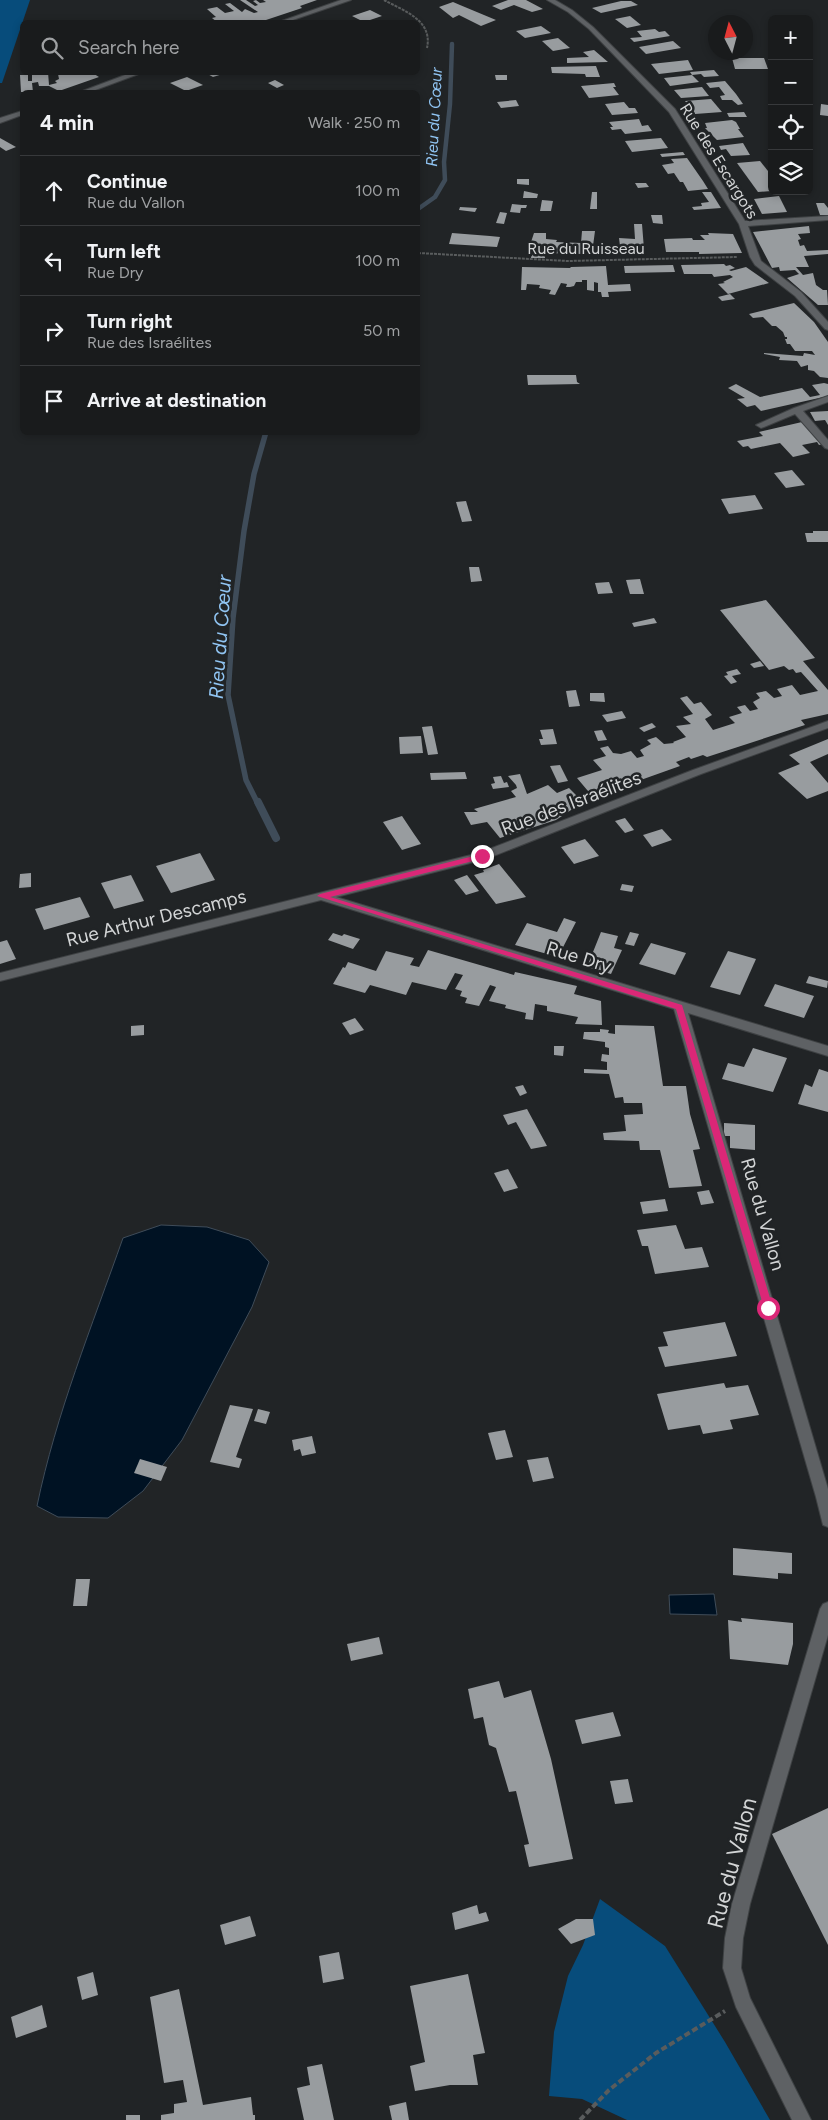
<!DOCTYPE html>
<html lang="en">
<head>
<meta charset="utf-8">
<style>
	:root { --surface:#191b1c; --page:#222425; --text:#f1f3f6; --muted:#9fa1a3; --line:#37393b }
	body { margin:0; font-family:Figtree,sans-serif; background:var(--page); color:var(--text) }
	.controls { position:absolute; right:15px; top:15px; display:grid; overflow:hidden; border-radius:8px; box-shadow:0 2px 8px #0003 }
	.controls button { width:45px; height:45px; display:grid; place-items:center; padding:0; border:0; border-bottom:1px solid var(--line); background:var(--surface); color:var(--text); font:25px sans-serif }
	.compass { position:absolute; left:708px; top:15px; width:45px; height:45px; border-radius:50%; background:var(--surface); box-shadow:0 2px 8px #0003; rotate:354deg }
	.stop { position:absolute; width:15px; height:15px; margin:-11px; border:4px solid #db2777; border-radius:50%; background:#fff }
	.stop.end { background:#db2777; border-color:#fff; box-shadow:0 1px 5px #0008 }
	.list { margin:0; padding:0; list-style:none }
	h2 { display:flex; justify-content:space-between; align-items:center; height:65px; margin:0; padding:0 20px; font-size:21px }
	h2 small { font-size:16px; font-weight:400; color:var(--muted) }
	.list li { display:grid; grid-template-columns:32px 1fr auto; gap:15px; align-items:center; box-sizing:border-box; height:70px; padding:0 20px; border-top:1px solid var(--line) }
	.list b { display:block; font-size:19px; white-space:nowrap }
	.list p { margin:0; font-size:16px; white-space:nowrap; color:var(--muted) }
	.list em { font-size:16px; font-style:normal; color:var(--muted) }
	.icon { flex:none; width:28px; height:28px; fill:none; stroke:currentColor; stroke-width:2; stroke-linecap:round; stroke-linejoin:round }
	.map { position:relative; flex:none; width:828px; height:2120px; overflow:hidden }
	.search { position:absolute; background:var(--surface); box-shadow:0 2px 8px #0003; left:20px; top:20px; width:400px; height:55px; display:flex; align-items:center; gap:12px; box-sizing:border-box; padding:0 18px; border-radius:8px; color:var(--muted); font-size:19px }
	.panel { position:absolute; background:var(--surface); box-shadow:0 2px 8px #0003; left:20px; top:90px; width:400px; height:345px; border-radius:8px }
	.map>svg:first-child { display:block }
	.green { fill:#074c7b }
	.water { fill:#001223; stroke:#3f4c59 }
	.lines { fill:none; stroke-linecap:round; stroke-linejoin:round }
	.stream-far2 { stroke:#3f4c59; stroke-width:4.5 }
	.stream-far1 { stroke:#3f4c59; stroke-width:5.5 }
	.stream { stroke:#3f4c59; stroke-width:8 }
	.building { fill:#989c9f }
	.minor-casing { stroke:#3e4143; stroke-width:2 }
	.path-far1 { stroke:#595c5d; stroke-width:2; stroke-dasharray:3 1; stroke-linecap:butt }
	.path { stroke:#595c5d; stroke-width:4; stroke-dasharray:6 3; stroke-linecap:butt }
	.minor { fill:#5e6164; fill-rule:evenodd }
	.route { fill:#db2777 }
	.labels { text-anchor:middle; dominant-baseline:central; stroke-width:5; stroke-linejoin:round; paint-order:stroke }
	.far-water-label { font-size:16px; font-style:italic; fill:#90c4f2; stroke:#212426 }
	.far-street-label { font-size:16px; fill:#d3d5d6; stroke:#212426 }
	.street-label { font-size:19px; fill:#d3d5d6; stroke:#212426 }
	.water-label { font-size:20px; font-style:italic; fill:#90c4f2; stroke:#212426 }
	.near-street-label { font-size:22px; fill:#d3d5d6; stroke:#212426 }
</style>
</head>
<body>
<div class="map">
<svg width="828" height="2120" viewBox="0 0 828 2120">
	<rect width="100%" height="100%" fill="#212426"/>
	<g class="green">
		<path d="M 0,0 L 30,0 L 2,83 L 0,83 Z"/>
		<path d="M 600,1899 L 665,1946 L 725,2042 L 770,2120 L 627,2120 L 582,2099 L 549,2096 L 554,2032 L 568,1976 L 583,1945 Z"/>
	</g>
	<g class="water">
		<path d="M 161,1225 L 207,1227 L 249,1240 L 269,1262 L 252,1307 L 182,1440 L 143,1491 L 108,1518 L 58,1517 L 37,1506 C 56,1414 92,1326 123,1238 Z"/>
		<path d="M 714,1594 L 717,1615 L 670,1614 L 669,1595 Z"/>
	</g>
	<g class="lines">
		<path class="stream-far2" d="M 418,209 L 435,197 L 445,180 L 444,162 L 450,104 L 452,44"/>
		<path class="stream-far1" d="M 258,804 L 246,780 L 228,695 L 233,618 L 244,531 L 254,474 L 266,432"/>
		<path class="stream" d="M 258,802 L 276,838"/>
	</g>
	<g class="building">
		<path d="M 240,0 L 246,0 L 255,6 L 258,5 L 253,1 L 256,0 L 260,3 L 266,2 L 263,0 L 317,0 L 300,6 L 302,8 L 260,22 L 217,22 L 212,18 L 216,17 L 207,9 L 217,7 L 225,13 L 234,11 L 225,4 L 230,3 L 242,12 L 245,9 L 254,13 L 258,12 Z"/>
		<path d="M 508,0 L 526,0 L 543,9 L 532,12 L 514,5 L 501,10 L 492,6 Z"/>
		<path d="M 621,1 L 631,1 L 638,5 L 601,13 L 592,8 Z"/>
		<path d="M 453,2 L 460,5 L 496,20 L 481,26 L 459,15 L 453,18 L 439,7 Z"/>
		<path d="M 370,10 L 382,16 L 364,22 L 352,16 Z"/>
		<path d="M 630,16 L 641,25 L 627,28 L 615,19 Z"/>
		<path d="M 541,26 L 551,33 L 525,38 L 516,31 Z"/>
		<path d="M 655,29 L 659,32 L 665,31 L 670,36 L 634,42 L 630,38 L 642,37 L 637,31 Z"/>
		<path d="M 558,38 L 570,48 L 553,51 L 542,41 Z"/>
		<path d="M 673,41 L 681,48 L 646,54 L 639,47 Z"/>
		<path d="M 594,50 L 608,62 L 567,63 L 567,58 L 589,57 L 583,52 Z"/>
		<path d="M 732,58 L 764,58 L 768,69 L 735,69 Z"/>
		<path d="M 688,60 L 693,70 L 659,74 L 651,64 Z"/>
		<path d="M 596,66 L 600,77 L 586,77 L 585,74 L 552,73 L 551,67 Z"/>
		<path d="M 714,70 L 719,76 L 704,77 L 701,74 L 692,75 L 690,72 Z"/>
		<path d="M 32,72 L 48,72 L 49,85 L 57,83 L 55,81 L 59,79 L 58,74 L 65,72 L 91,72 L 99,77 L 59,91 L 49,86 L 39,86 L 38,82 L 32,83 L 33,92 L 21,92 L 20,75 L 28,75 L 28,81 L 32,81 Z"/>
		<path d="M 204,72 L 226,72 L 226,73 L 213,77 Z"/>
		<path d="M 495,75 L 507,75 L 507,80 L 496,80 Z"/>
		<path d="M 692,75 L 699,82 L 670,86 L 664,78 Z"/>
		<path d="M 187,77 L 203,85 L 186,91 L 170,83 Z"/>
		<path d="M 275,80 L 284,85 L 277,88 L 268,83 Z"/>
		<path d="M 725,81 L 736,94 L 743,104 L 738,105 L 732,100 L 722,100 L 720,96 L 725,95 L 719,87 L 710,88 L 706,83 Z"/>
		<path d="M 614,83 L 616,87 L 613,87 L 619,95 L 589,98 L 581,86 Z"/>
		<path d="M 702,87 L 709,96 L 681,98 L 674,90 Z"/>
		<path d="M 711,99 L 722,112 L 695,114 L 685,101 Z"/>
		<path d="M 516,100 L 519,106 L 501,108 L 497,102 Z"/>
		<path d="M 624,102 L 629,108 L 635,108 L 638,113 L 612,115 L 605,104 Z"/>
		<path d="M 821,104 L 828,105 L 828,116 L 820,115 Z"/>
		<path d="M 744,112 L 747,117 L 729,117 L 727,113 Z"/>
		<path d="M 639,119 L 642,126 L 648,125 L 652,131 L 625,134 L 621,129 L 612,130 L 610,127 L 613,127 L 609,122 Z"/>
		<path d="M 732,120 L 736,122 L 740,129 L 738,129 L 744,137 L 717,140 L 705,128 L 707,128 L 705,123 Z"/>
		<path d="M 0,138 L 16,147 L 6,151 L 0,147 Z"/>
		<path d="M 661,138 L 668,148 L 632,152 L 625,141 Z"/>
		<path d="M 743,143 L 750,155 L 731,156 L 726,149 L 721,150 L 719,146 Z"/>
		<path d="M 683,152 L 685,155 L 662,157 L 660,154 Z"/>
		<path d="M 687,158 L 703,181 L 708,189 L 688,191 L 683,182 L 680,182 L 674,173 L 668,174 L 662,165 L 674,163 L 671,159 Z"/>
		<path d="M 760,161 L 772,176 L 772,191 L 758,192 L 737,163 Z"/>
		<path d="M 517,179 L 529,179 L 529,185 L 517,184 Z"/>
		<path d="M 635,183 L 646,183 L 649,187 L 638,188 Z"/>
		<path d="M 524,191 L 538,194 L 537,198 L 523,198 Z"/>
		<path d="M 592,192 L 597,192 L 597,209 L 590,209 Z"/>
		<path d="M 702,192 L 711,192 L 721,208 L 694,210 L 692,207 L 702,206 L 701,203 L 709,202 Z"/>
		<path d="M 779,196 L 787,212 L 762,214 L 754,199 Z"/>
		<path d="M 542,200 L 553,201 L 551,211 L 540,211 Z"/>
		<path d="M 816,203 L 824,203 L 828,208 L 828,215 L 820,215 Z"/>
		<path d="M 512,204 L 522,205 L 527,205 L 526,208 L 521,208 L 520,213 L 510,212 Z"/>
		<path d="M 460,207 L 477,208 L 475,212 L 459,210 Z"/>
		<path d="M 500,212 L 507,213 L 504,224 L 496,223 Z"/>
		<path d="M 651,215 L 662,215 L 663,224 L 653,223 Z"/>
		<path d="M 634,224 L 642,224 L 644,249 L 621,249 L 621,255 L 545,253 L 545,258 L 531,258 L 533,246 L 530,245 L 534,233 L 546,233 L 546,239 L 557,240 L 556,242 L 581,243 L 582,231 L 595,231 L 593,246 L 614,247 L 620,246 L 619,238 L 635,239 Z"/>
		<path d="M 809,226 L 810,233 L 798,234 L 801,239 L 798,240 L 800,246 L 804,245 L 807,251 L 828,250 L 828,254 L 804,256 L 809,267 L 796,267 L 803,275 L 813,273 L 816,285 L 823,290 L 827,290 L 828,305 L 818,305 L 787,278 L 799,274 L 795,270 L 780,271 L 779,267 L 772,268 L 753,232 Z"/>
		<path d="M 452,233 L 490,236 L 500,237 L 497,247 L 449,244 Z"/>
		<path d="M 708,233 L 733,234 L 742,253 L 699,254 L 699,252 L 666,252 L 664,239 L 692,238 L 693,240 L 705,240 L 700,235 L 709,235 Z"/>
		<path d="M 724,264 L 726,266 L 730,265 L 735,268 L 729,270 L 731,271 L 746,267 L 769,283 L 728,294 L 718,284 L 725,283 L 723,282 L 733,277 L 730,275 L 714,277 L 712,274 L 684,274 L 681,265 Z"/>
		<path d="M 673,265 L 675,272 L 625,273 L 624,266 Z"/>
		<path d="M 606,266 L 608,285 L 630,284 L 631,291 L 608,292 L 609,297 L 602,297 L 601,292 L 598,292 L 598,283 L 594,282 L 594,291 L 587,290 L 587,280 L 582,280 L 582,282 L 576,282 L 574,286 L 570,287 L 566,287 L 567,284 L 561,283 L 555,295 L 549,294 L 551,290 L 539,288 L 540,285 L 527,284 L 526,290 L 521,290 L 522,267 L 570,268 L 571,267 Z"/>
		<path d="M 730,294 L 735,299 L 722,301 L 718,297 Z"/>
		<path d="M 794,303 L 814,322 L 828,342 L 828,378 L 820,377 L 814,371 L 808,370 L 808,365 L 801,367 L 797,361 L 779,360 L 780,357 L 764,354 L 764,353 L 803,356 L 804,353 L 815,355 L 812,351 L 795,351 L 790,344 L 787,344 L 785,339 L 787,339 L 787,337 L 785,337 L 783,332 L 776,326 L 772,326 L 763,317 L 753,318 L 749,314 Z"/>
		<path d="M 527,375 L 576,375 L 577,382 L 580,384 L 528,385 Z"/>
		<path d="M 824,383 L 828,384 L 828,396 L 761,411 L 755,405 L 747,407 L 737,399 L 745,398 L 728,388 L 736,384 L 760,397 L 802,388 L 810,397 L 820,395 L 812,385 Z"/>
		<path d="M 828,411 L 828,425 L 825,420 L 815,421 L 810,412 Z"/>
		<path d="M 802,422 L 816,435 L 823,444 L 819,445 L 817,442 L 802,445 L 810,453 L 793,457 L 780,443 L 751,449 L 748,446 L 743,447 L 737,441 L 763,436 L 759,432 Z"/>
		<path d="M 792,470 L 805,485 L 786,488 L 774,473 Z"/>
		<path d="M 755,495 L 763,509 L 729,514 L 721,499 Z"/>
		<path d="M 466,501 L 472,521 L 462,522 L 456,502 Z"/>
		<path d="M 813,531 L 828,531 L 828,542 L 807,542 L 805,533 L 813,533 Z"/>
		<path d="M 469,567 L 479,567 L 482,581 L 471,582 Z"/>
		<path d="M 640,579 L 644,594 L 630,594 L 626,580 Z"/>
		<path d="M 609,582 L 613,593 L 598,594 L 595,583 Z"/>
		<path d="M 766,600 L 815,658 L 803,661 L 828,690 L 828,714 L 801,720 L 805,725 L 707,757 L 703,755 L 691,759 L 689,757 L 676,762 L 680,766 L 593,797 L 577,778 L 602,770 L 593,760 L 606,756 L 600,748 L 608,746 L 613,753 L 621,754 L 631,751 L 637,758 L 644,756 L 640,750 L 651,744 L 647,740 L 656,737 L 664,744 L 674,743 L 673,742 L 686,737 L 676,726 L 691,724 L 683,717 L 693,714 L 680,698 L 687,696 L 694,704 L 701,702 L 712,715 L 705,719 L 713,730 L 735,723 L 729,717 L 742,713 L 737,707 L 745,705 L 750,711 L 758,709 L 753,702 L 760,698 L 756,693 L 766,691 L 774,698 L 782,696 L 777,689 L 792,685 L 800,695 L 818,691 L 801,672 L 796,673 L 793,669 L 789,670 L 784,666 L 769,670 L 720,610 Z"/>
		<path d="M 654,618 L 657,623 L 634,627 L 632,623 Z"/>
		<path d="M 760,661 L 764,666 L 754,668 L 750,664 Z"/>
		<path d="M 737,669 L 741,674 L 732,676 L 737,682 L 731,684 L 724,676 L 728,675 L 726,672 Z"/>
		<path d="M 576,690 L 580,706 L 569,707 L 566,691 Z"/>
		<path d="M 590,693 L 604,693 L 605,702 L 590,701 Z"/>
		<path d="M 622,711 L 626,718 L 607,722 L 602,715 Z"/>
		<path d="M 652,723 L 656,727 L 644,732 L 639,728 Z"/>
		<path d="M 432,726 L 438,754 L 428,755 L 422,727 Z"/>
		<path d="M 553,729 L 557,744 L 541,745 L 539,739 L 543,739 L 540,730 Z"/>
		<path d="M 602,730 L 607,740 L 598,741 L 594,731 Z"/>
		<path d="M 421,736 L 423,753 L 400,754 L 399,737 Z"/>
		<path d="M 828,739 L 828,754 L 810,762 L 828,783 L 828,791 L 807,799 L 778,773 L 800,764 L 789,755 Z"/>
		<path d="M 560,765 L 568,781 L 558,783 L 550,766 Z"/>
		<path d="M 465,772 L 467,779 L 431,780 L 430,773 Z"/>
		<path d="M 520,774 L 527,794 L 548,785 L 557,793 L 569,788 L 583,802 L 556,820 L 500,838 L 487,822 L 471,825 L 464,812 L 478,812 L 474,809 L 516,797 L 511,791 L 517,788 L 516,785 L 508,776 Z"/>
		<path d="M 501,776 L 504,783 L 507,782 L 509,787 L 493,789 L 491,784 L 495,783 L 493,777 Z"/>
		<path d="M 402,816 L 414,834 L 421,844 L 402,850 L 383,822 Z"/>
		<path d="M 625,818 L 634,830 L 625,833 L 615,821 Z"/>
		<path d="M 662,829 L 672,840 L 652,847 L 643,835 Z"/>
		<path d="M 585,839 L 599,856 L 574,864 L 561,847 Z"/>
		<path d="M 200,853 L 215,880 L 171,893 L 156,866 Z"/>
		<path d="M 499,864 L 526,897 L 496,904 L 474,875 L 484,872 L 483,870 Z"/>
		<path d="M 31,873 L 31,887 L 19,888 L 20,874 Z"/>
		<path d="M 131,875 L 144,901 L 114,909 L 101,883 Z"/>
		<path d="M 467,875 L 479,891 L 466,895 L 454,880 Z"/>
		<path d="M 622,884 L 634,886 L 632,892 L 620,890 Z"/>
		<path d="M 80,897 L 90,917 L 44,930 L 35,909 Z"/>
		<path d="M 564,918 L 576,922 L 558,957 L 515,945 L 527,923 L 557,932 Z"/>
		<path d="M 601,932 L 618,936 L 614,948 L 622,950 L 611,974 L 587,967 Z"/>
		<path d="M 630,932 L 639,934 L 634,946 L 625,944 Z"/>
		<path d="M 333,933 L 342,936 L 344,934 L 360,939 L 353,949 L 328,940 Z"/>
		<path d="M 7,940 L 16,959 L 0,964 L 0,942 Z"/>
		<path d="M 651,943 L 686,953 L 675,975 L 639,964 Z"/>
		<path d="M 428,950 L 514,975 L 515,972 L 577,986 L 574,994 L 601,1001 L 602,1025 L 575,1024 L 578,1017 L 547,1011 L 547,1006 L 535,1004 L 533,1020 L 525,1019 L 526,1013 L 505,1008 L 506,1005 L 489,1001 L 496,987 L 490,985 L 479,1006 L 465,1003 L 467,998 L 460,996 L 462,991 L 455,989 L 463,975 L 455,973 L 446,990 L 412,982 L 406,995 L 370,985 L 365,993 L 333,984 L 343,967 L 345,968 L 348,962 L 376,971 L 386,951 L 414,958 L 410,965 L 419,967 Z"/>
		<path d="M 728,951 L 756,959 L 740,995 L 710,987 Z"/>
		<path d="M 809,976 L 828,981 L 827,988 L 806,983 Z"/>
		<path d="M 775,984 L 814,996 L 804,1018 L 764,1006 Z"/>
		<path d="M 355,1018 L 364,1030 L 350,1035 L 342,1023 Z"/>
		<path d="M 144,1025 L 144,1035 L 131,1036 L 131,1026 Z"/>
		<path d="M 615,1025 L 654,1026 L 663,1086 L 686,1086 L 690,1114 L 700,1149 L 693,1150 L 702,1186 L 669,1188 L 660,1150 L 640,1150 L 639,1141 L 604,1140 L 603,1133 L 626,1131 L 624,1115 L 643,1114 L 642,1103 L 624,1103 L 623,1097 L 615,1098 L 609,1074 L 584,1073 L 584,1069 L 607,1070 L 607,1062 L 601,1061 L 602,1054 L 609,1055 L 609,1048 L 605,1047 L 605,1042 L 583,1039 L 584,1032 L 600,1032 L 600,1029 L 609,1030 L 608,1033 L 615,1034 Z"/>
		<path d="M 554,1046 L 564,1046 L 563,1056 L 554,1055 Z"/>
		<path d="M 753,1048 L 787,1058 L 773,1092 L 722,1079 L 728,1063 L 744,1067 Z"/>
		<path d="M 819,1069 L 828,1072 L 828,1112 L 798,1104 L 805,1084 L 812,1087 Z"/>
		<path d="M 523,1085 L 527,1093 L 520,1096 L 515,1087 Z"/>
		<path d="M 527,1109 L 547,1146 L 531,1149 L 516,1122 L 508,1125 L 503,1115 Z"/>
		<path d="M 724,1123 L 755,1125 L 755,1150 L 730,1148 L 730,1136 L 724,1136 Z"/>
		<path d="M 508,1169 L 518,1188 L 504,1192 L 494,1173 Z"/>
		<path d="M 709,1190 L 714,1203 L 701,1205 L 697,1192 Z"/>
		<path d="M 665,1199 L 668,1211 L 643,1214 L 640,1202 Z"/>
		<path d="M 676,1225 L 685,1249 L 702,1247 L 709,1267 L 655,1274 L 648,1246 L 642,1246 L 637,1230 Z"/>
		<path d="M 725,1322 L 737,1356 L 665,1367 L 658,1347 L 668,1346 L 663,1332 Z"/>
		<path d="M 724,1383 L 726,1388 L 748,1385 L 759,1415 L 730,1420 L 733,1429 L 703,1434 L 700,1425 L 668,1430 L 657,1394 Z"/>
		<path d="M 230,1405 L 253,1409 L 236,1457 L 242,1459 L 239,1468 L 210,1462 Z"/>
		<path d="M 258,1409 L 270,1412 L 266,1424 L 254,1421 Z"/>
		<path d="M 505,1430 L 513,1457 L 496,1460 L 488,1433 Z"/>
		<path d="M 312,1436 L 316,1453 L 302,1456 L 300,1449 L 294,1451 L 292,1440 Z"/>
		<path d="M 548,1457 L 554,1478 L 533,1482 L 527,1460 Z"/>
		<path d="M 140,1459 L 167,1467 L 161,1481 L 134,1473 Z"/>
		<path d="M 733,1548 L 792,1553 L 792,1574 L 778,1573 L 778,1579 L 733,1575 Z"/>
		<path d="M 76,1579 L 90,1579 L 87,1606 L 73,1606 Z"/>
		<path d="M 741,1618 L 793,1623 L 793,1644 L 788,1665 L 730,1659 L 728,1620 L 742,1622 Z"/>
		<path d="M 379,1637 L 383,1654 L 351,1661 L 347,1644 Z"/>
		<path d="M 499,1681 L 504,1698 L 531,1690 L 551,1759 L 573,1859 L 529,1867 L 524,1845 L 529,1844 L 516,1791 L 509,1792 L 496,1748 L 489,1745 L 483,1717 L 474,1719 L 468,1689 Z"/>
		<path d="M 613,1712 L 621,1736 L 582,1744 L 575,1720 Z"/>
		<path d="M 628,1779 L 633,1802 L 615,1804 L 610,1781 Z"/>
		<path d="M 828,1808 L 828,1945 L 772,1834 Z"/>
		<path d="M 477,1905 L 479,1914 L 486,1912 L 489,1921 L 455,1930 L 452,1913 Z"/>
		<path d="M 250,1916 L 256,1936 L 225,1945 L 220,1925 Z"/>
		<path d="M 576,1919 L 593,1919 L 595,1935 L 571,1944 L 558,1929 Z"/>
		<path d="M 339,1952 L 344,1979 L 323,1983 L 319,1956 Z"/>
		<path d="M 93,1972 L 98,1995 L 82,2000 L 77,1977 Z"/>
		<path d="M 468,1974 L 485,2053 L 473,2055 L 478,2085 L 450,2085 L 415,2091 L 410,2066 L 425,2062 L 410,1986 Z"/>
		<path d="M 179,1989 L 203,2105 L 251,2097 L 253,2115 L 255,2115 L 255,2120 L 161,2120 L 161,2115 L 174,2113 L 174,2104 L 187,2102 L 183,2080 L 164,2083 L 150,1997 Z"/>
		<path d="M 42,2005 L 47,2027 L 16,2038 L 11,2017 Z"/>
		<path d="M 322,2064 L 334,2120 L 304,2120 L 297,2088 L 310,2085 L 307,2067 Z"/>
		<path d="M 406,2102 L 409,2120 L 392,2120 L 389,2106 Z"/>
		<rect x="126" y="2115" width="14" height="5"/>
	</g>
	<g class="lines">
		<defs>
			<g id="minor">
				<path d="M 341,0 L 351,0 L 287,22 L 279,22 Z"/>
				<path d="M 547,0 L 555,0 L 572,10 L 593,27 L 675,109 L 745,221 L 828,216 L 828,220 L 748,226 L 761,261 L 801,292 L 828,322 L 828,330 L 825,329 L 795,296 L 755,265 L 750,257 L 739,224 L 669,112 L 589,29 L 568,12 Z"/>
				<path d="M 133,72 L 144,72 L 90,92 L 80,92 Z"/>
				<path d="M 22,111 L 22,115 L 0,123 L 0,118 Z"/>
				<path d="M 828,396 L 828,402 L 803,411 L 828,440 L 828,449 L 825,448 L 795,414 L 764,427 L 761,428 L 756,425 L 794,408 Z"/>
				<path d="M 828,721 L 828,728 L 701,774 L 486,859 L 336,897 L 828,1046 L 828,1056 L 688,1013 L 828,1489 L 828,1527 L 823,1525 L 816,1497 L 674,1009 L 321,900 L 0,981 L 0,973 L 479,853 L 693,770 Z"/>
				<path d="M 828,1602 L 828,1635 L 750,1904 L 743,1938 L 741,1968 L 750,1998 L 811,2120 L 792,2120 L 736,2007 L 723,1968 L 725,1938 L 732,1904 L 820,1609 L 823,1604 Z"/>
			</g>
		</defs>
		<use href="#minor" class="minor-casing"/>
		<g class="path-far1">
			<path d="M 384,0 C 404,11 433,20 427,48"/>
			<path d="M 418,253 L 568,261 L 737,257"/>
		</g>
		<path class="path" d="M 580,2120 L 609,2090 L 656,2053 L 725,2011"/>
		<use href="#minor" class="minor"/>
	</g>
	<path class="route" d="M 482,854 L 486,856 L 485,858 L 330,897 L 682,1005 L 773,1308 L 771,1311 L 765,1311 L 764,1308 L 676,1009 L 317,896 L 320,894 Z"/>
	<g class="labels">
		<g class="far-water-label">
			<text transform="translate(434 117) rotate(-87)">Rieu du Cœur</text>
		</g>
		<g class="far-street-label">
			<text transform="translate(719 161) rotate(58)">Rue des Escargots</text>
			<text x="586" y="248">Rue du Ruisseau</text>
		</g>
		<g class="street-label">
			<text transform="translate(571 803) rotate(-21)">Rue des Israélites</text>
			<text transform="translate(156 918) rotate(-14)">Rue Arthur Descamps</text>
			<text transform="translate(579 957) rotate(17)">Rue Dry</text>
			<text transform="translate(763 1214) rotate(74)">Rue du Vallon</text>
		</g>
		<g class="water-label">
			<text transform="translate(220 637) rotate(-86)">Rieu du Cœur</text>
		</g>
		<g class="near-street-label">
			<text transform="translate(732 1863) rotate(-75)">Rue du Vallon</text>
		</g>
	</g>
</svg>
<div class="controls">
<button>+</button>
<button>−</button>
<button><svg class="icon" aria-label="locate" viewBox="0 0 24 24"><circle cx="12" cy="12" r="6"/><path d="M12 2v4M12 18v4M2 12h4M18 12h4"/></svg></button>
<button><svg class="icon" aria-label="layers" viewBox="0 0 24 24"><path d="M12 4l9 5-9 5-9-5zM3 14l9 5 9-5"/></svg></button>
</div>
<svg class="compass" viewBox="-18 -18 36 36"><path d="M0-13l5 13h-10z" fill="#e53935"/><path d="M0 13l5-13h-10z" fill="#9fa1a3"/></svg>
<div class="stop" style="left:768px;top:1308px"></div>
<div class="stop end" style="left:482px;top:856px"></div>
<div class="search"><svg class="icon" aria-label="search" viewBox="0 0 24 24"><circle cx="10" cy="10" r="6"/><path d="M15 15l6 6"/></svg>Search here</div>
<section class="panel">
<h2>4 min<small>Walk · 250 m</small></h2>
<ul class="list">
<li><svg class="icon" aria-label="ahead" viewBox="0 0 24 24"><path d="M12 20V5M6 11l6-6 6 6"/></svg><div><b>Continue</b><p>Rue du Vallon</p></div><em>100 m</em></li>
<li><svg class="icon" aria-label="left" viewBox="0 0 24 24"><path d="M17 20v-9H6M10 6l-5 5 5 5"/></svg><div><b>Turn left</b><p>Rue Dry</p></div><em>100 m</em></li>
<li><svg class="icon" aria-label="right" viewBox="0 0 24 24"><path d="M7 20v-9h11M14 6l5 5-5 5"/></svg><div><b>Turn right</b><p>Rue des Israélites</p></div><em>50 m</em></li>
<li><svg class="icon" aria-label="arrive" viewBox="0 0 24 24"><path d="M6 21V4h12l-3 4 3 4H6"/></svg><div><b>Arrive at destination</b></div></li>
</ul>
</section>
</div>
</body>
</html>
